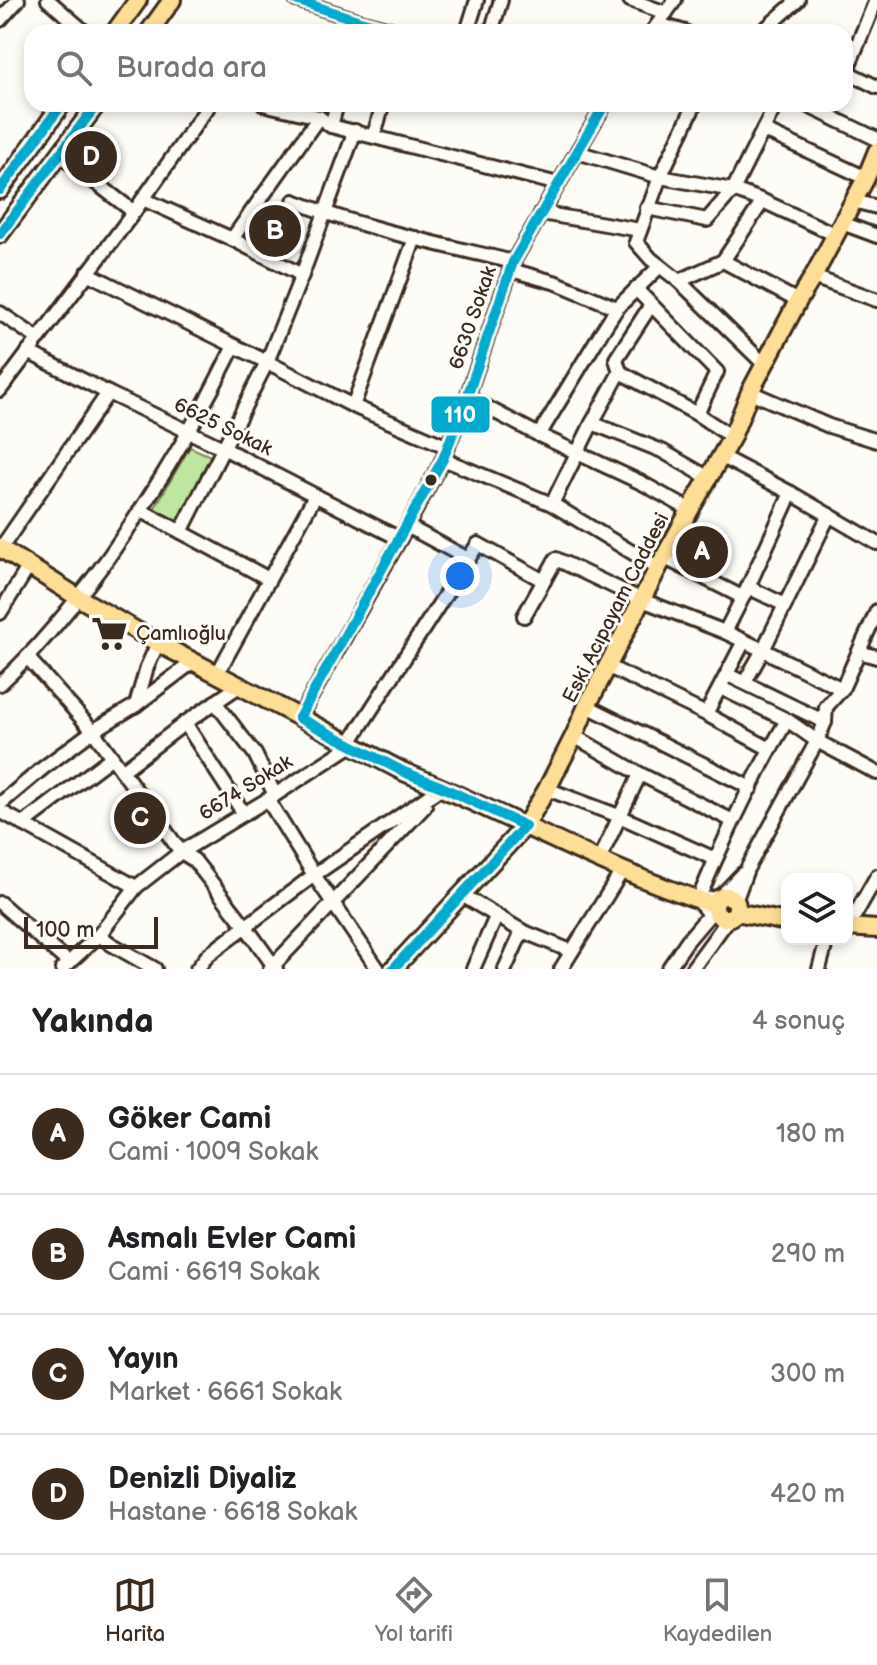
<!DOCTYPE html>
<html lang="tr">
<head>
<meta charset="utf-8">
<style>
	:root { --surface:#fff; --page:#f2f2f2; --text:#202124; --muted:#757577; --line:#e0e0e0; --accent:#3b2a1e }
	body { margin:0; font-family:"Balsamiq Sans",sans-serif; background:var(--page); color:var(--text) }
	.controls { position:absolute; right:24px; bottom:24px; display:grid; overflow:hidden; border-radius:16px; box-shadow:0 4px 12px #0003 }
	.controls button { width:72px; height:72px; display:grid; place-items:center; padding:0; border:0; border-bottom:2px solid var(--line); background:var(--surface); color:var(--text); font:40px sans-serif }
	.scale { position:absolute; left:24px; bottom:20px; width:134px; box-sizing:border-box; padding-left:8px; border:4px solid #3b2a1e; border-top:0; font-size:22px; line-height:28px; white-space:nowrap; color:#3b2a1e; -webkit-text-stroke:6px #fdfcf7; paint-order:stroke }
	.you { position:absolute; left:460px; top:576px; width:28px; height:28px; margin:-20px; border:6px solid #fff; border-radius:50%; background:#1a73e8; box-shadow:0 0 0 12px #1a73e833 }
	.badge { display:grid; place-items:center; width:52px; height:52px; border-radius:50%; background:var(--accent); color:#fff; font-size:26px; font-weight:700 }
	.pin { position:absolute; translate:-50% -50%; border:4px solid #fff; box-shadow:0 2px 8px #0006 }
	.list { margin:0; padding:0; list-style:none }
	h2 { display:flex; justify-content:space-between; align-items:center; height:104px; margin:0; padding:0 32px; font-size:34px }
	h2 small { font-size:26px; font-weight:400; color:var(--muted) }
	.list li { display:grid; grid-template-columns:52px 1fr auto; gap:24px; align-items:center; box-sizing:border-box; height:120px; padding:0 32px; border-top:2px solid var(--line) }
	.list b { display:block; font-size:30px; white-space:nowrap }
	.list p { margin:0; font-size:26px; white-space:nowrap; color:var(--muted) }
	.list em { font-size:26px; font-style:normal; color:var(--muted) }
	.icon { flex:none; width:44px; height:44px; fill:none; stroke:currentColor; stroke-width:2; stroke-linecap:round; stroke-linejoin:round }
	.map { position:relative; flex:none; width:877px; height:969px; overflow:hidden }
	.search { position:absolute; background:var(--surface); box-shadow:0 4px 12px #0003; left:24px; right:24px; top:24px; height:88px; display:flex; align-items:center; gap:20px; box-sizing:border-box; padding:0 28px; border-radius:24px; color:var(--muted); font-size:30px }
	.sheet { height:584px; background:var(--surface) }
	nav { display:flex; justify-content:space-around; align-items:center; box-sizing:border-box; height:112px; border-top:2px solid var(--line); background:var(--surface); font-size:22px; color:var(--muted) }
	nav a { display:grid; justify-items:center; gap:4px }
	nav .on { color:var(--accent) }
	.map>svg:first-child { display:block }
	.green { fill:#bfe6a1; stroke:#7d8860; stroke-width:2 }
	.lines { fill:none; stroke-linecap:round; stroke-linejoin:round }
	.minor-casing { stroke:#3b2a1e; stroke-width:18 }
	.major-casing { stroke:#3b2a1e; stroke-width:22 }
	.minor { stroke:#fdfcf7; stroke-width:12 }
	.major { stroke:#fdde96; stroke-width:16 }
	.bus-1-casing { stroke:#fdfcf7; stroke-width:16 }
	.bus-1 { stroke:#00a9ce; stroke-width:10 }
	.bus-dot { fill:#3b2a1e; stroke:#fdfcf7; stroke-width:3 }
	.labels { text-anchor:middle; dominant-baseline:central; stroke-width:6; stroke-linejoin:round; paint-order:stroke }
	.street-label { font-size:20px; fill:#3b2a1e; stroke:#fdfcf7 }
	.poi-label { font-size:20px; fill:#3b2a1e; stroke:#fdfcf7; text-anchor:start }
	.line-badge { stroke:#fdfcf7; stroke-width:3 }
	.badge-label { font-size:22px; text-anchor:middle; font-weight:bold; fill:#fff }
</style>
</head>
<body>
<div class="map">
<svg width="877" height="969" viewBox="0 0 877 969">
	<rect width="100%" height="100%" fill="#fdfcf7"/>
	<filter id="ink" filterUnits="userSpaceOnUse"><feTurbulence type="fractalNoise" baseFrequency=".0125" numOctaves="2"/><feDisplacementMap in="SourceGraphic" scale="16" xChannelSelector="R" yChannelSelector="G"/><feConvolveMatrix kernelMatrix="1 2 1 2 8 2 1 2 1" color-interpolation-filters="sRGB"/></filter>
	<g filter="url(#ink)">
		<path class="green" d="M 190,447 L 215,458 L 179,524 L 154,509 Z"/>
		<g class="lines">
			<defs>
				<g id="minor">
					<path d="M 48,0 L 85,32"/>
					<path d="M 296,0 L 360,21 L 401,32"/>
					<path d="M 630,0 L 666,13"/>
					<path d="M 0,20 L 18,0"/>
					<path d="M 658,24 L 685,32"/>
					<path d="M 467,32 L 477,0"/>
					<path d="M 491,32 L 501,0"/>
					<path d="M 652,32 L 675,0"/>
					<path d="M 762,32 L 798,0"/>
					<path d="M 845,71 L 877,87"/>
					<path d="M 846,72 L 876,0"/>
					<path d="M 263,104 L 319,117 L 331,126 L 558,184"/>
					<path d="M 695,104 L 660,177 L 636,242 L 651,259 L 679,281 L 764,364"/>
					<path d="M 804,104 L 877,139"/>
					<path d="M 331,126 L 337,104"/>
					<path d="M 763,130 L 866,178"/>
					<path d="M 374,135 L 383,104"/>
					<path d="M 577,152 L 660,177 L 733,190 L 763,201 L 836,235"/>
					<path d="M 60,155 L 134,212"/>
					<path d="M 143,199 L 232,239 L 302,275"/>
					<path d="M 294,201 C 364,229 440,244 513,262"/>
					<path d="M 853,201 L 877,207"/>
					<path d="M 647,208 L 707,220 L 733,190 L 776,104"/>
					<path d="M 541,213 L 640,230"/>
					<path d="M 842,223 L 877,236"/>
					<path d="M 232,239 L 319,117"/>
					<path d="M 723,261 L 798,301"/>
					<path d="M 511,270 L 557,283 L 617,308"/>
					<path d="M 87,273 L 267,362 L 353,406 L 448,447"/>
					<path d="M 813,277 L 877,300"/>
					<path d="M 679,281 L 723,261 L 763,201"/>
					<path d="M 636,289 L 717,372 L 697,414"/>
					<path d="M 0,313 L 37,338"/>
					<path d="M 28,352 L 108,393 L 223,448 L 400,539"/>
					<path d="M 620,372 L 697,414 L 732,437"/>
					<path d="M 0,390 L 134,212 L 210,104"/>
					<path d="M 750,392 L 829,426 L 877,441"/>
					<path d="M 467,397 L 539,435 L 642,483 L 690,510"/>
					<path d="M 353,406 L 415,238"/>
					<path d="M 592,423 L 662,451 L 709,478"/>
					<path d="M 539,435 L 601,333 L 617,308 L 659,267"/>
					<path d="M 720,456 L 791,493 L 877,543"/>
					<path d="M 443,459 L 552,504 L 658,568"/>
					<path d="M 552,504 L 592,423 L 620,372 L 616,359 L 651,305"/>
					<path d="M 142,511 L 269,579"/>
					<path d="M 407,526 L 468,559"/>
					<path d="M 181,532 L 267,362 L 302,275 L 355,131"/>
					<path d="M 1,548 L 108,393"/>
					<path d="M 665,558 L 742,597"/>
					<path d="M 748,587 L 785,605"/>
					<path d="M 0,613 L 29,566"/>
					<path d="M 524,616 L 556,559 L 642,600 L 725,632 L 763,650 L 842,689"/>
					<path d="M 725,632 L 748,587 L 791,493"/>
					<path d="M 859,652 L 877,657"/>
					<path d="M 28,658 L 93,731 L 181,852 L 194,860 L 246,927 L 276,969"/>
					<path d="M 607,666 L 706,714 L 770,749"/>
					<path d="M 217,674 L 315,496"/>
					<path d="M 728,675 L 825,722"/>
					<path d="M 745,682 L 763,650 L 829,515"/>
					<path d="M 0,684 C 41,646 75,603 108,558 C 156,490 198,420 234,346"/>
					<path d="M 721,688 L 787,720 L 817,741 L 877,773"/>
					<path d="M 215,702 L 255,754 L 275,795"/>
					<path d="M 136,705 L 147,667 L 158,643"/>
					<path d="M 587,706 L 751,788"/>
					<path d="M 706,714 L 744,641"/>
					<path d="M 299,718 L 407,526 L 443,459 L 467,397 L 513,262 L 605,104"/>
					<path d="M 185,723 L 244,814"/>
					<path d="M 574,736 L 640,774 L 733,821"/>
					<path d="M 349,744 L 478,544 L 544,581"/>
					<path d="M 122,771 L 185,723 L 239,686"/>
					<path d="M 547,789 L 619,816 L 715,859"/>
					<path d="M 268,800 L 314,875 L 378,969"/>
					<path d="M 0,804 L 43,768 L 93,731 L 136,705 L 194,661"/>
					<path d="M 0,811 L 136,887"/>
					<path d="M 23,824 L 112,757"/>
					<path d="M 599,860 L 640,774"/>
					<path d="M 462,895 L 522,931 L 571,951"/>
					<path d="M 698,900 C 724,838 753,778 787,720"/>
					<path d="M 703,900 L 720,897 L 742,874"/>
					<path d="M 0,903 L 69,963"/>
					<path d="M 737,904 L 736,899 L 747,869 L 817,741 L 825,722 L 826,707 L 842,689 L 877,611"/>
					<path d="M 848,927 L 877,876"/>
					<path d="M 99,935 L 111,944 L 155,969"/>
					<path d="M 62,969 L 99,935 L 136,887 L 181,852 L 275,795 L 352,745"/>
					<path d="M 197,969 L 208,955 L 314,875 L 442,787"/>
					<path d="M 270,969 L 425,806"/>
					<path d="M 473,969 L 496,917"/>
					<path d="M 505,969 L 522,931"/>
					<path d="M 561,969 L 622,871"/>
					<path d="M 668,969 L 687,941 L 709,915 L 698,900"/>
					<path d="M 692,969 L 730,917"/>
					<path d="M 819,969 L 827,939"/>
				</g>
				<g id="major">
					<path d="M 115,32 L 138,0"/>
					<path d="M 149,32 L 172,0"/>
					<path d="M 0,190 L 62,104"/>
					<path d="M 0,234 L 97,104"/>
					<path d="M 0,548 L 79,598 L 158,643 L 404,772 C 508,814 607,871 715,905"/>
					<circle cx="726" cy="907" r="11"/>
					<path d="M 736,912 L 787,922"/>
					<path d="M 847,927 L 877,929"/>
					<path d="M 393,969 L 525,826 L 547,789 L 574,736 L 587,706 L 658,568 L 690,510 L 732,437 L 750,392 L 798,301 L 813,277 L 866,178 L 877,151"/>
				</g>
			</defs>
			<use href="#minor" class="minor-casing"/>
			<use href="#major" class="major-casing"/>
			<use href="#minor" class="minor"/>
			<use href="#major" class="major"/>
			<defs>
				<g id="bus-1">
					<path d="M 296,0 L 360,21 L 401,32"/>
					<path d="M 0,190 L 62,104"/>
					<path d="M 0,234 L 97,104"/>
					<path d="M 299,718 L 443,459 L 467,397 L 513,262 L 605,104"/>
					<path d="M 299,718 L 404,772 L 442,787 L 525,826"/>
					<path d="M 393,969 L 525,826"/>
				</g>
			</defs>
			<use href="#bus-1" class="bus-1-casing"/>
			<use href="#bus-1" class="bus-1"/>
		</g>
	</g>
	<defs>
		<symbol id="supermarket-bare" viewBox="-9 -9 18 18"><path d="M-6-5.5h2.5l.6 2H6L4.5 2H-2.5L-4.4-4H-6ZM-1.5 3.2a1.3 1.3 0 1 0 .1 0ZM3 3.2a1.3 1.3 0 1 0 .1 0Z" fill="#3b2a1e" stroke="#fdfcf7" stroke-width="2.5" paint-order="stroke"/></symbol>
	</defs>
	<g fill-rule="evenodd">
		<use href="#supermarket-bare" x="84" y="608" width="51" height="51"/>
	</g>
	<circle class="bus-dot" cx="431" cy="480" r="7"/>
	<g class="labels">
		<g class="street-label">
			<text transform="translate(473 318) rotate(-71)">6630 Sokak</text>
			<text transform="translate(223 427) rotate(26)">6625 Sokak</text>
			<text transform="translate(616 608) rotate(-63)">Eski Acıpayam Caddesi</text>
			<text transform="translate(246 788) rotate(-32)">6674 Sokak</text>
		</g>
		<g class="poi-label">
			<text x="136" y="634">Çamlıoğlu</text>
		</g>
	</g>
	<rect class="line-badge" x="430" y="395" width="61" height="39" rx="8" fill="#00a9ce"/>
	<g class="badge-label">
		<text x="460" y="422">110</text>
	</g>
</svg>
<div class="controls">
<button><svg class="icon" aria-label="layers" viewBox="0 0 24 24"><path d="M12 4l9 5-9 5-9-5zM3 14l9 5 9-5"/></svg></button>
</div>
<div class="scale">100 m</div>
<div class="you"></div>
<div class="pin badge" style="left:702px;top:552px">A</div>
<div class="pin badge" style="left:275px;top:231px">B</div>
<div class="pin badge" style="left:140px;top:818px">C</div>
<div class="pin badge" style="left:91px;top:157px">D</div>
<div class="search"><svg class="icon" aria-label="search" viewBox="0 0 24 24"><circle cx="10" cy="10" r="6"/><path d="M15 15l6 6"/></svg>Burada ara</div>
</div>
<section class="sheet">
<h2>Yakında<small>4 sonuç</small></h2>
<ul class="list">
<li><span class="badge">A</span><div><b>Göker Cami</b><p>Cami · 1009 Sokak</p></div><em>180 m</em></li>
<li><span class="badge">B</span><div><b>Asmalı Evler Cami</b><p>Cami · 6619 Sokak</p></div><em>290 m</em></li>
<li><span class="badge">C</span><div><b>Yayın</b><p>Market · 6661 Sokak</p></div><em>300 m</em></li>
<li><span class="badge">D</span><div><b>Denizli Diyaliz</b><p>Hastane · 6618 Sokak</p></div><em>420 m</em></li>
</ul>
</section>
<nav>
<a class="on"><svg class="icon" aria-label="map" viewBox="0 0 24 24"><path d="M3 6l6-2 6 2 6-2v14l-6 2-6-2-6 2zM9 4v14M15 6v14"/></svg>Harita</a>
<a><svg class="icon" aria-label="directions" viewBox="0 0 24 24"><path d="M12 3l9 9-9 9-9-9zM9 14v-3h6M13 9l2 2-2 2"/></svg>Yol tarifi</a>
<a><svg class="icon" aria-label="saved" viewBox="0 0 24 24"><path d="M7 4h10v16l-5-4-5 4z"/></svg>Kaydedilen</a>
</nav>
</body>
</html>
